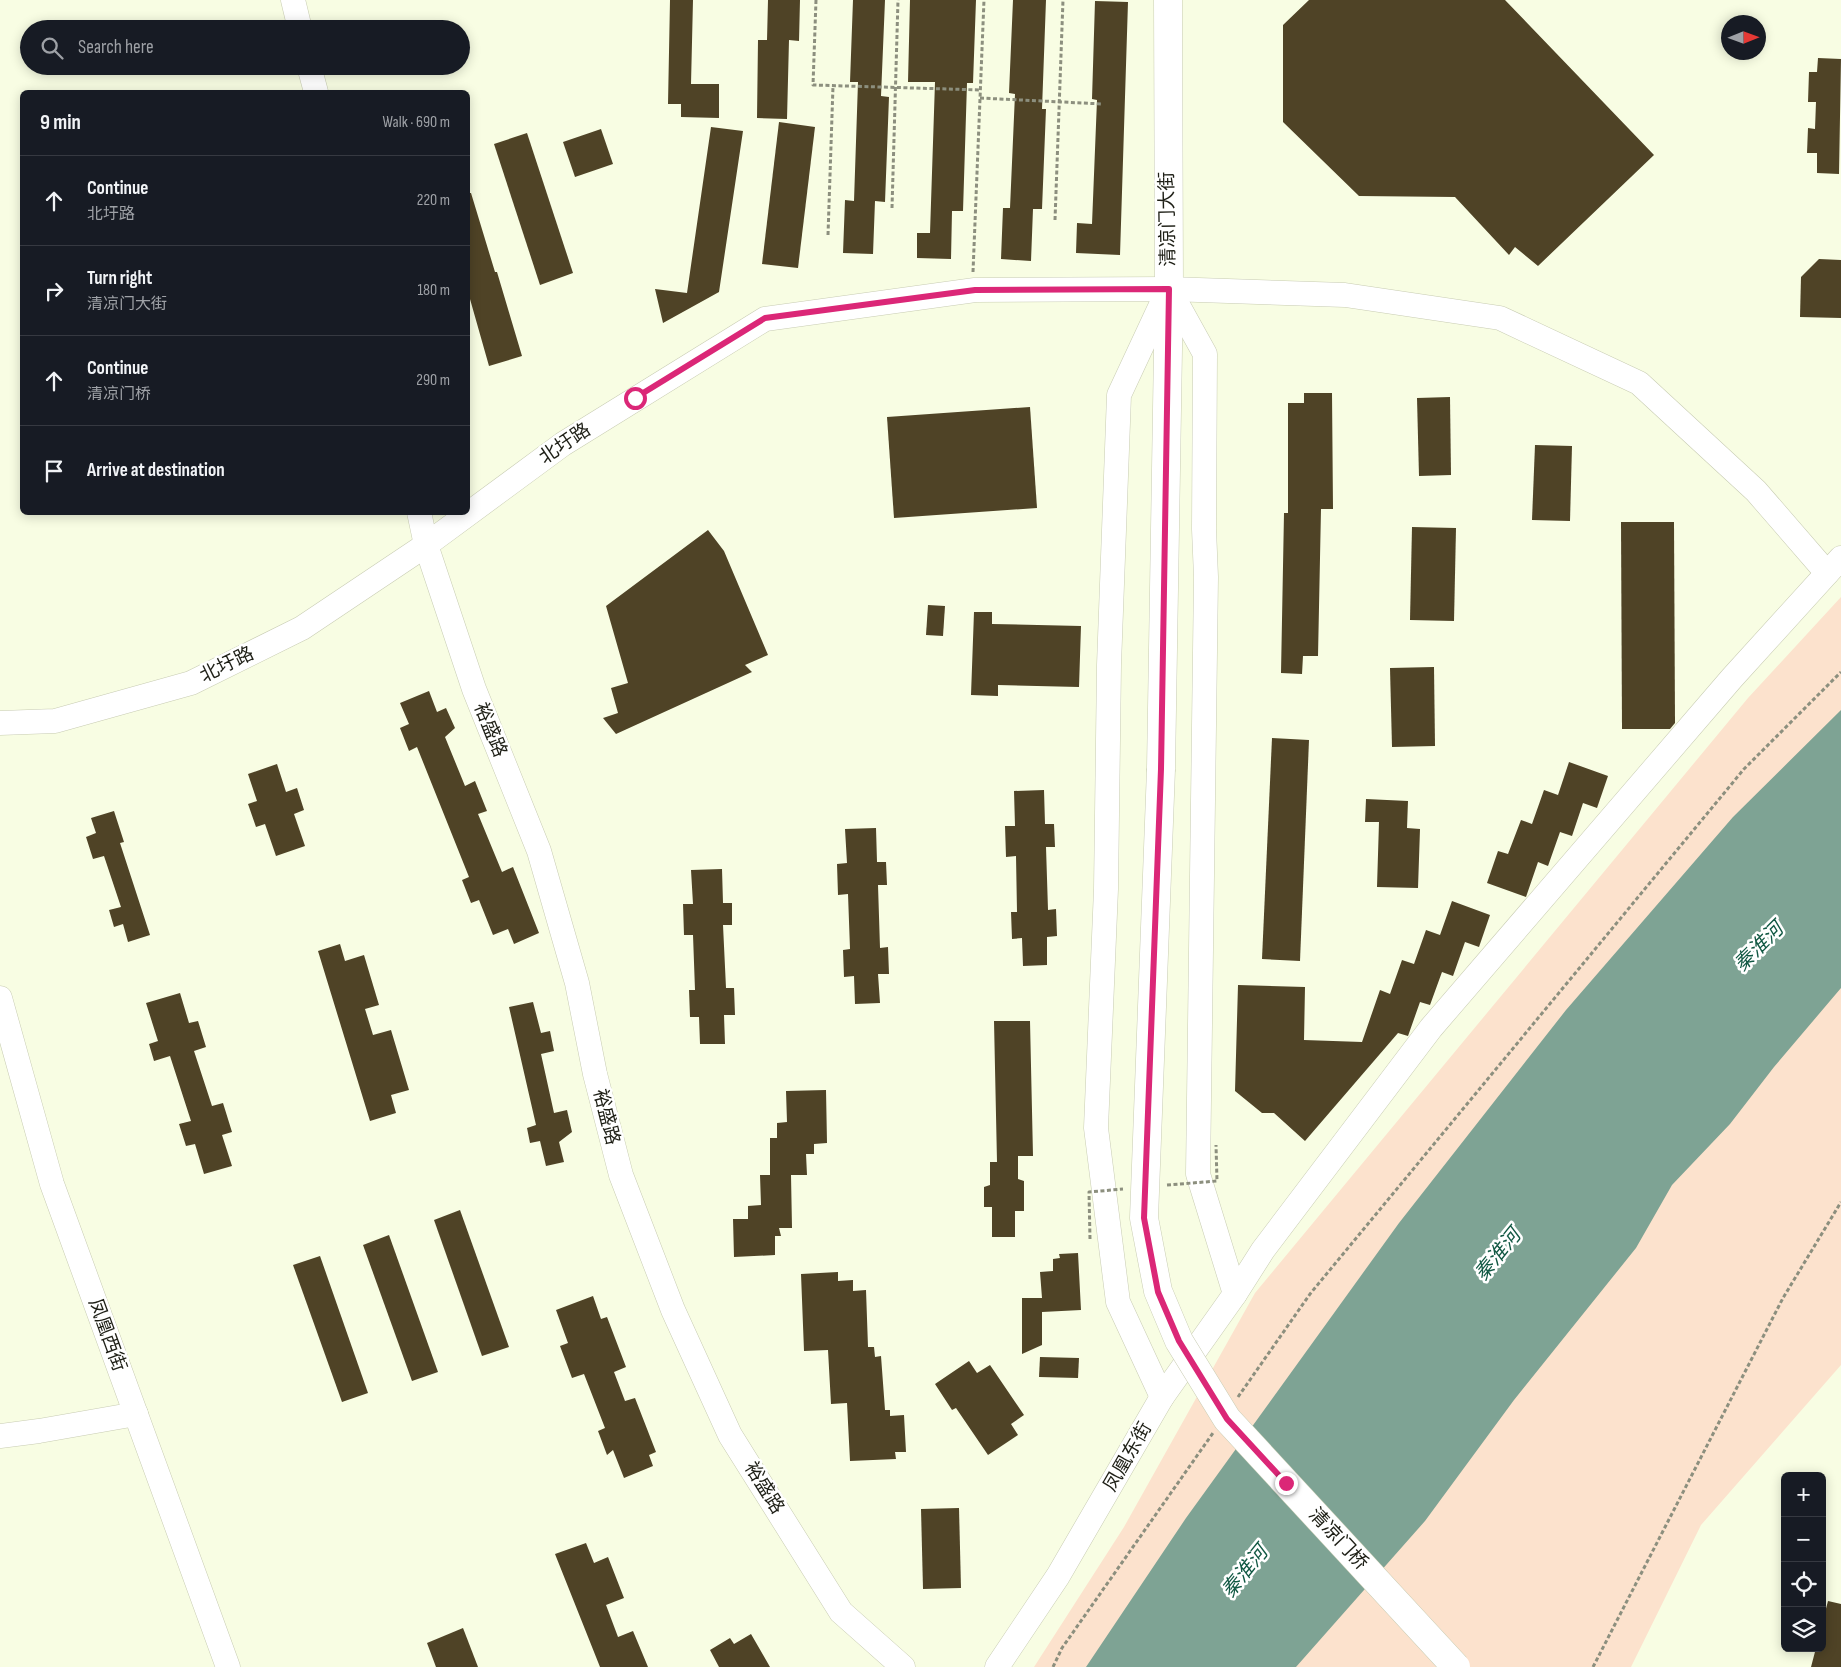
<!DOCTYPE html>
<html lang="en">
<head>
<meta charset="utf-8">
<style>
	:root { --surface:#171b24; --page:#20242c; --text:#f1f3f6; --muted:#9ea1a6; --line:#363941 }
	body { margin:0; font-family:"Sofia Sans Condensed","Noto Sans SC",sans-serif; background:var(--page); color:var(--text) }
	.controls { position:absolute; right:15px; bottom:15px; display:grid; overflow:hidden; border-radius:8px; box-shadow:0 2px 12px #0003 }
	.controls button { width:45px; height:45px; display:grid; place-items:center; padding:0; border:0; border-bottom:1px solid var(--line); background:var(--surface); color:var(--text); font:25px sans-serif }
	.compass { position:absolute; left:1721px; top:15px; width:45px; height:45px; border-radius:50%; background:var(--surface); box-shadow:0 2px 12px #0003; rotate:89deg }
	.stop { position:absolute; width:15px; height:15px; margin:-11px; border:4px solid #db2777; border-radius:50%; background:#fff }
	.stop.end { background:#db2777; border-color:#fff; box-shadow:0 1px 5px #0008 }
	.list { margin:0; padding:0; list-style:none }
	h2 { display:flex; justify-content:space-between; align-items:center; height:65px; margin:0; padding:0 20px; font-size:21px }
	h2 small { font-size:16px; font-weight:400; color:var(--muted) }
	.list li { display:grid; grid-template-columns:32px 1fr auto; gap:15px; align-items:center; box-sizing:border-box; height:90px; padding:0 20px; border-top:1px solid var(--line) }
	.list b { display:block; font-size:19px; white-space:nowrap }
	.list p { margin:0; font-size:16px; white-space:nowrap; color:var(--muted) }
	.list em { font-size:16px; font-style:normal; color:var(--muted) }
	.icon { flex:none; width:28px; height:28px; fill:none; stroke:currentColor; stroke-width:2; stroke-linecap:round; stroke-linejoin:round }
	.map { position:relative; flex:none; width:1841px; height:1667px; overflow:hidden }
	.search { position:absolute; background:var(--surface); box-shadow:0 2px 12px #0003; left:20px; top:20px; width:450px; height:55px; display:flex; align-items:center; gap:12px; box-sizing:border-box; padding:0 18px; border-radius:28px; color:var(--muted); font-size:19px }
	.panel { position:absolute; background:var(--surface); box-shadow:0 2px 12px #0003; left:20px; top:90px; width:450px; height:425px; border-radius:8px }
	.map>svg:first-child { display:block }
	.green { fill:#fce2cd }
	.water { fill:#7ea394 }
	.building { fill:#4f4326 }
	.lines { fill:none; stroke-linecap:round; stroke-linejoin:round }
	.minor-casing { stroke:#c8ccb3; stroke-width:25 }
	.major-casing { stroke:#c8ccb3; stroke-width:29 }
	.path { stroke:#8c8f7e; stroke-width:3; stroke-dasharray:4 2.5; stroke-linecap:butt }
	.minor { stroke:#fff; stroke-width:24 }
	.major { stroke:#fff; stroke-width:28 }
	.major-bridge-casing { stroke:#c8ccb3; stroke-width:29; stroke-linecap:butt }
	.path-bridge { stroke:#8c8f7e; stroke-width:3; stroke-dasharray:4 2.5; stroke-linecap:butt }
	.major-bridge { stroke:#fff; stroke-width:28 }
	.route { stroke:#db2777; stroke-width:6 }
	.labels { text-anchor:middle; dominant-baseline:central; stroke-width:5; stroke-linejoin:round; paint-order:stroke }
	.street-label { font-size:19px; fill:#1e1f16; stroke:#fff }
	.water-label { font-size:20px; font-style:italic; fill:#125944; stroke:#fff }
</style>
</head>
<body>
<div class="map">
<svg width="1841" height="1667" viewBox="0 0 1841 1667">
	<rect width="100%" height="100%" fill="#f8fde3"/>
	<path class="green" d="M 1841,597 L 1841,1365 L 1701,1525 L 1631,1667 L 1034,1667 L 1124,1527 L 1255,1293 L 1748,698 Z"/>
	<path class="water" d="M 1841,710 L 1841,988 L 1774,1067 L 1730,1124 L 1672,1185 L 1636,1248 L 1514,1400 L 1425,1521 L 1296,1667 L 1086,1667 L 1186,1518 L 1399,1223 L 1566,1010 L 1733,817 Z"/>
	<g class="building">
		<path d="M 670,0 L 693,0 L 691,84 L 719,84 L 719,118 L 681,117 L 681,104 L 668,104 Z"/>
		<path d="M 768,0 L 800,0 L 799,41 L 789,40 L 787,119 L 757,118 L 758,40 L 767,40 Z"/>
		<path d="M 853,0 L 885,0 L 881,96 L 889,97 L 885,202 L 875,201 L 873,254 L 843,253 L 845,200 L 854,201 L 858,82 L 850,82 Z"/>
		<path d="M 910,0 L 976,0 L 973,83 L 967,83 L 963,211 L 952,211 L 951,259 L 917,258 L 917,233 L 930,233 L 935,82 L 908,82 Z"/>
		<path d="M 1013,0 L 1046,0 L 1042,109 L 1046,109 L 1042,209 L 1033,209 L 1031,261 L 1001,259 L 1003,208 L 1010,208 L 1015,94 L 1009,93 Z"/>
		<path d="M 1309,0 L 1505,0 L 1654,155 L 1538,266 L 1515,247 L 1509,255 L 1455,197 L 1359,196 L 1283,122 L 1283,25 Z"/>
		<path d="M 1095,1 L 1128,2 L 1120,255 L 1076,253 L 1077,223 L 1092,224 L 1097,100 L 1092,99 Z"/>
		<path d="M 1818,58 L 1841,59 L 1839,174 L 1817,173 L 1817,153 L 1807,153 L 1808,128 L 1815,129 L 1816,102 L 1808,102 L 1809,72 L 1817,72 Z"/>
		<path d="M 779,122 L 815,127 L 798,268 L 762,264 Z"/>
		<path d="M 711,127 L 743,131 L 719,292 L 663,323 L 655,289 L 687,293 Z"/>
		<path d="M 601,129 L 613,164 L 575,177 L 563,142 Z"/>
		<path d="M 527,133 L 573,273 L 540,285 L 494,144 Z"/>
		<path d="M 468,193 L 471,193 L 495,272 L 497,272 L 522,356 L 489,366 L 468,292 Z"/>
		<path d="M 1819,259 L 1841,260 L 1841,318 L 1800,317 L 1801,277 Z"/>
		<path d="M 1304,393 L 1332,393 L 1333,509 L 1321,509 L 1318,656 L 1303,656 L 1302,674 L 1281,673 L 1284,513 L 1288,513 L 1288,403 L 1304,403 Z"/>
		<path d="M 1450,397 L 1451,475 L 1419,476 L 1417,398 Z"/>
		<path d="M 1030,407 L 1037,508 L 894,518 L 887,417 Z"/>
		<path d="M 1535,445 L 1572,446 L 1570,521 L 1532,520 Z"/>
		<path d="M 1621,522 L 1674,522 L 1675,723 L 1670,729 L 1622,729 Z"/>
		<path d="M 1412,527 L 1456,528 L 1454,621 L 1410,620 Z"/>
		<path d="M 708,530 L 724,551 L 768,655 L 745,665 L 752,672 L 616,734 L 603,718 L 618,713 L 611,688 L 628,683 L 606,606 Z"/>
		<path d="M 928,605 L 945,606 L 943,636 L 926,635 Z"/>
		<path d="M 974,612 L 992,612 L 992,624 L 1081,626 L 1079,687 L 998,685 L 998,696 L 971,695 Z"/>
		<path d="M 1434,667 L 1435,746 L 1392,747 L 1390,668 Z"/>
		<path d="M 429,691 L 437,712 L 446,708 L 455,728 L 445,737 L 465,786 L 475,781 L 487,811 L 478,814 L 502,872 L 513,867 L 539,933 L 514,944 L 508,929 L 493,935 L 479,900 L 471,903 L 462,880 L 469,877 L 417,747 L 409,751 L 400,728 L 409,724 L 400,703 Z"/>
		<path d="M 1272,738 L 1309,740 L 1300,961 L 1262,959 Z"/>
		<path d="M 1569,762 L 1608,776 L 1597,808 L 1583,803 L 1572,836 L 1560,832 L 1548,866 L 1538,862 L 1526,897 L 1487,883 L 1498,851 L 1508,854 L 1521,820 L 1532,824 L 1544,790 L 1558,795 Z"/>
		<path d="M 277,764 L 286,792 L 297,788 L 304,810 L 294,814 L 305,846 L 276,856 L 265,824 L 256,827 L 248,804 L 257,801 L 248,774 Z"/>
		<path d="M 1044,790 L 1045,824 L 1054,824 L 1055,847 L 1046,847 L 1048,910 L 1056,909 L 1057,936 L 1047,937 L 1047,965 L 1023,966 L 1022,938 L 1012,939 L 1011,912 L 1017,912 L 1016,856 L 1006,857 L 1005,826 L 1015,826 L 1014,791 Z"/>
		<path d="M 1366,799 L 1408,801 L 1407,828 L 1420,829 L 1418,888 L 1377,887 L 1379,822 L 1365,822 Z"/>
		<path d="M 114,811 L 124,842 L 120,843 L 150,935 L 128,942 L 123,924 L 114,927 L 109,910 L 121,907 L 104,856 L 93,859 L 86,837 L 96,833 L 91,818 Z"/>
		<path d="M 876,828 L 877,862 L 886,862 L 887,885 L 878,885 L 880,948 L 888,947 L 889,974 L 878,974 L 880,1003 L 855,1004 L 854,976 L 844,977 L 843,950 L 850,949 L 848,894 L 838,895 L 837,864 L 847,863 L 845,829 Z"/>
		<path d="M 722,869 L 723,903 L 732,903 L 732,925 L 723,925 L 726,988 L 734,988 L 735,1015 L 724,1015 L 725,1044 L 700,1044 L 699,1017 L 690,1017 L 689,990 L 695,990 L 693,935 L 684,935 L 683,904 L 693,904 L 691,870 Z"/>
		<path d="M 1452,901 L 1490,915 L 1479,947 L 1465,942 L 1453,976 L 1442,972 L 1430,1005 L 1420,1002 L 1408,1036 L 1398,1033 L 1305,1141 L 1274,1113 L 1262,1113 L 1235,1091 L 1238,985 L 1305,987 L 1304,1040 L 1362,1042 L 1380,990 L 1390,994 L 1402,960 L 1414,964 L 1426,930 L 1440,935 Z"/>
		<path d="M 340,944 L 345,961 L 364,955 L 379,1005 L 365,1009 L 373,1035 L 391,1030 L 409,1090 L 391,1095 L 396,1113 L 370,1121 L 318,951 Z"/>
		<path d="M 180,993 L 189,1023 L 198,1021 L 206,1047 L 194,1051 L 212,1106 L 223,1103 L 232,1132 L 222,1135 L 232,1166 L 204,1174 L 195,1144 L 186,1146 L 179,1124 L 191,1121 L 170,1056 L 154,1061 L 149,1044 L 158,1041 L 146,1003 Z"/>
		<path d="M 533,1002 L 541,1033 L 550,1031 L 554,1051 L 541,1054 L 554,1113 L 567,1110 L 572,1132 L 559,1142 L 564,1162 L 546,1166 L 540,1141 L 530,1143 L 527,1128 L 536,1125 L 509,1007 Z"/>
		<path d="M 994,1021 L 1030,1021 L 1033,1156 L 1018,1156 L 1018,1179 L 1024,1181 L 1024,1211 L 1015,1211 L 1015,1237 L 992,1237 L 992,1207 L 984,1207 L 984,1187 L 990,1185 L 990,1162 L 997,1162 Z"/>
		<path d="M 826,1090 L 827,1143 L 814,1144 L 814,1154 L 806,1154 L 807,1175 L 791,1175 L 792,1228 L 779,1228 L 781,1236 L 775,1236 L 775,1255 L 734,1257 L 733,1219 L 748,1219 L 748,1206 L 761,1205 L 760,1175 L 770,1175 L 770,1138 L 777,1138 L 777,1123 L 787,1122 L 786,1091 Z"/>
		<path d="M 460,1210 L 509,1347 L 482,1356 L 434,1220 Z"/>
		<path d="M 389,1235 L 438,1372 L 412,1381 L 363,1245 Z"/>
		<path d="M 1078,1253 L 1081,1310 L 1042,1312 L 1042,1345 L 1022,1354 L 1022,1298 L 1042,1298 L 1040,1272 L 1053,1271 L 1053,1259 L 1060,1258 L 1059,1254 Z"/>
		<path d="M 320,1256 L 368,1393 L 342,1402 L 293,1265 Z"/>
		<path d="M 838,1272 L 838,1281 L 853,1280 L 853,1291 L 866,1290 L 868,1347 L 874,1347 L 875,1357 L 881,1356 L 885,1410 L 890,1410 L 890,1416 L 904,1415 L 906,1452 L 895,1452 L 896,1459 L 850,1461 L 847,1403 L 831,1404 L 828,1350 L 804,1351 L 801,1274 Z"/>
		<path d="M 593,1296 L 601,1319 L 607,1317 L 626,1367 L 614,1372 L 625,1401 L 635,1398 L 656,1452 L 649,1455 L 653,1466 L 624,1478 L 613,1450 L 607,1455 L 598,1431 L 605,1428 L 584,1374 L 572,1378 L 560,1346 L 568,1343 L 556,1310 Z"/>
		<path d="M 1040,1357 L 1079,1358 L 1078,1378 L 1039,1377 Z"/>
		<path d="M 969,1361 L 977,1373 L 990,1365 L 1024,1415 L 1011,1424 L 1018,1435 L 988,1455 L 956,1408 L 952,1410 L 935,1384 Z"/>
		<path d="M 959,1508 L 961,1588 L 923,1589 L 921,1509 Z"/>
		<path d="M 586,1543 L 594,1563 L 608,1557 L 624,1598 L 606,1605 L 618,1637 L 633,1631 L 648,1667 L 600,1667 L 555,1554 Z"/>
		<path d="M 1828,1601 L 1841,1604 L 1841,1667 L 1811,1667 L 1816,1648 L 1822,1648 L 1822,1624 Z"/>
		<path d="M 463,1628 L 478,1667 L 436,1667 L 427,1643 Z"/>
		<path d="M 751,1634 L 770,1667 L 719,1667 L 710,1650 L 730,1638 L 734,1644 Z"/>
	</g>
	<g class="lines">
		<defs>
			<g id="minor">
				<path d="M 293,0 L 300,29"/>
				<path d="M 309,66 L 316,92"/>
				<path d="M 1169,289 L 1205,354 L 1204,529 L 1206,577 L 1198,1174 L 1235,1294"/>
				<path d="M 419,512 L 426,545 L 474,689 L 539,851 L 577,983 L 595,1074 L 621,1175 L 673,1310 L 730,1435 L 841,1612 L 903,1667"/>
				<path d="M 0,723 L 55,721 L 191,683 L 302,628 L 426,545 L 563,444 L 765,319 L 975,290 L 1169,289 L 1345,295 L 1500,318 L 1639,383 L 1756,491 L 1827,573"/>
				<path d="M 0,998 L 52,1184 L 228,1667"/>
				<path d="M 1162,1397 L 1118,1302 L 1096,1128 L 1106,889 L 1109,665 L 1119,395 L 1168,290"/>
				<path d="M 0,1436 L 39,1431 L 136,1414"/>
				<path d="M 997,1667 L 1058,1576 L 1162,1397 L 1235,1294 L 1263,1250 L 1431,1028 L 1732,678 L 1841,558"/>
			</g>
			<path id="major" d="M 1161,769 L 1169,289 L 1168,0"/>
		</defs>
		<use href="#minor" class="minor-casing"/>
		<use href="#major" class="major-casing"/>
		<g class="path">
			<path d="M 816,0 L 813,85 L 981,90"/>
			<path d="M 980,98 L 1103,104"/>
			<path d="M 892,208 L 898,0"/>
			<path d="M 1055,220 L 1063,0"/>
			<path d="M 828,235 L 833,86"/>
			<path d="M 973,272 L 984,0"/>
			<path d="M 1238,1397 L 1310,1294 L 1744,769 L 1841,672"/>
			<path d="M 1053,1667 L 1062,1648 L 1213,1433"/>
			<path d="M 1593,1667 L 1783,1298 L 1841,1202"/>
		</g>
		<use href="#minor" class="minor"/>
		<use href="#major" class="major"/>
		<defs>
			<path id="major-bridge" d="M 1161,769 L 1144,1218 L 1158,1291 L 1179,1341 L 1227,1419 L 1456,1667"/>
		</defs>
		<use href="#major-bridge" class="major-bridge-casing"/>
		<g class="path-bridge">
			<path d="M 1167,1185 L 1217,1181 L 1216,1145"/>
			<path d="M 1090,1239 L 1089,1192 L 1123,1189"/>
		</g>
		<use href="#major-bridge" class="major-bridge"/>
	</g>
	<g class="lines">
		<path class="route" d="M 635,398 L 765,318 L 975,290 L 1169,289 L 1161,769 L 1144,1218 L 1158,1292 L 1179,1341 L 1227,1419 L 1286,1483"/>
	</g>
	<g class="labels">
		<g class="street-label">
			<text transform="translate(1168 219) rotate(-91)">清凉门大街</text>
			<text transform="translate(565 444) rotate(-34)">北圩路</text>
			<text transform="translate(227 665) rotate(-26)">北圩路</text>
			<text transform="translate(490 730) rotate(68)">裕盛路</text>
			<text transform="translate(606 1117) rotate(76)">裕盛路</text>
			<text transform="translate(107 1335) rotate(70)">凤凰西街</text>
			<text transform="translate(1128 1457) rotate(-60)">凤凰东街</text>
			<text transform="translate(764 1488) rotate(58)">裕盛路</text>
			<text transform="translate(1338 1539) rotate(47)">清凉门桥</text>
		</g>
		<g class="water-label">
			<text transform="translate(1759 947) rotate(-45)">秦淮河</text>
			<text transform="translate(1498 1255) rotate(-51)">秦淮河</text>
			<text transform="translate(1245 1572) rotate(-51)">秦淮河</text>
		</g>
	</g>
</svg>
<div class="controls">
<button>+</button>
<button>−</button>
<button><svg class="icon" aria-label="locate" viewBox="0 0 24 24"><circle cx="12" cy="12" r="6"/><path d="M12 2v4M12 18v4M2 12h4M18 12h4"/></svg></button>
<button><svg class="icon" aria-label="layers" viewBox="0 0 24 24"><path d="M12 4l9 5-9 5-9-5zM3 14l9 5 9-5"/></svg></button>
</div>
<svg class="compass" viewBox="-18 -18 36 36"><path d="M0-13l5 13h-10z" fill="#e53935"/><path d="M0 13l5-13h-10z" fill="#9ea1a6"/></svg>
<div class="stop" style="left:635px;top:398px"></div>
<div class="stop end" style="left:1286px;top:1483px"></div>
<div class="search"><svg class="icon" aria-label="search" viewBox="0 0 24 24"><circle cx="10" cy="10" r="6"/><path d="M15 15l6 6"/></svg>Search here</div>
<section class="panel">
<h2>9 min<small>Walk · 690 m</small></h2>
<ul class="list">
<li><svg class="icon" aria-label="ahead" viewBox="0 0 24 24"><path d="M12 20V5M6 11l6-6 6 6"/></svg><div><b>Continue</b><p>北圩路</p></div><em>220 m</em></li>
<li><svg class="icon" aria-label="right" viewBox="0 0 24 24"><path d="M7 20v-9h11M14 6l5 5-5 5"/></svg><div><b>Turn right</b><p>清凉门大街</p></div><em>180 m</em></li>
<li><svg class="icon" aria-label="ahead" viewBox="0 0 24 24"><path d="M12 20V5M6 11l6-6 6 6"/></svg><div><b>Continue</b><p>清凉门桥</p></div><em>290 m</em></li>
<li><svg class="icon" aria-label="arrive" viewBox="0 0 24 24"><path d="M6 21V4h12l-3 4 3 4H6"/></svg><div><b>Arrive at destination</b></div></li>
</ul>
</section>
</div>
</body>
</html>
